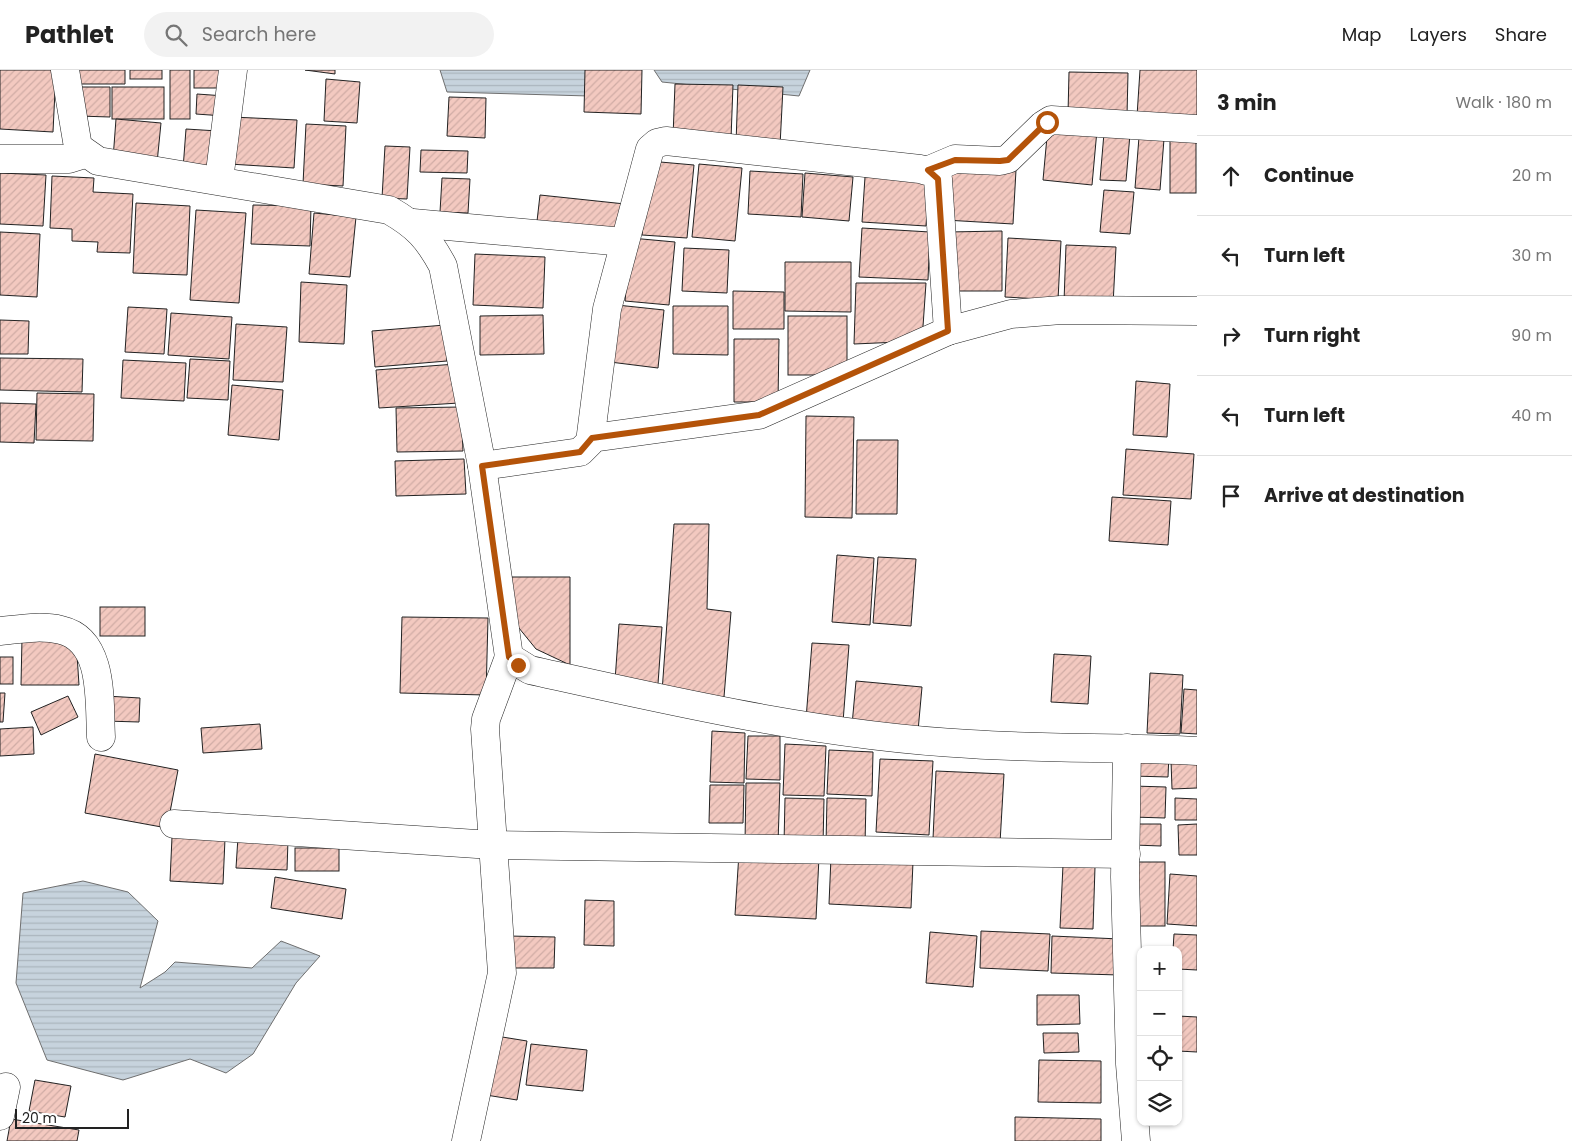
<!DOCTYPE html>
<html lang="en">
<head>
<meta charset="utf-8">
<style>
	:root { --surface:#fff; --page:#f2f2f2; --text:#222; --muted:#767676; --line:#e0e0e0 }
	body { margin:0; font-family:Poppins,sans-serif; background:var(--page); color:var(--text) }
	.controls { position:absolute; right:15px; bottom:15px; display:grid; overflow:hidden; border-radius:10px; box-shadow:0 1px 4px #0004 }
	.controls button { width:45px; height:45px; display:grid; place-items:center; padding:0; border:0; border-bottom:1px solid var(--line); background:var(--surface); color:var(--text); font:25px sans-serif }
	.scale { position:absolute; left:15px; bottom:12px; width:114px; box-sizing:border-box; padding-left:5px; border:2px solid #222; border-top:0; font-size:14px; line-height:18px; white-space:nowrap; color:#222; -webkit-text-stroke:4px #fff; paint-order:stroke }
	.stop { position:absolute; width:15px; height:15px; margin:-11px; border:4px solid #b45309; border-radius:50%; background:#fff }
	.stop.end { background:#b45309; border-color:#fff; box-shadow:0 1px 5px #0008 }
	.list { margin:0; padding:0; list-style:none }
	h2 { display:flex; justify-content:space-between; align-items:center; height:65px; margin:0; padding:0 20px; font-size:21px }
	h2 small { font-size:16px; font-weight:400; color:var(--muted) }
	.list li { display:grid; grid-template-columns:32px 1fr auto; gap:15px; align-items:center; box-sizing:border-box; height:80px; padding:0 20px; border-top:1px solid var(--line) }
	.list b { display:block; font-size:19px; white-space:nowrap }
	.list em { font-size:16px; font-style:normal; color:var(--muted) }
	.icon { flex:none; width:28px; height:28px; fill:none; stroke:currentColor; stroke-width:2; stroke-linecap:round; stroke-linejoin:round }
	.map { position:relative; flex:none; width:1197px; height:1071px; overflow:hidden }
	header { display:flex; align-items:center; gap:30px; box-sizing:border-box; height:70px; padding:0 25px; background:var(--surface); border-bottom:1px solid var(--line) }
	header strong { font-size:24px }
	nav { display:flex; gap:28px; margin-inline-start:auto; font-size:18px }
	.search { width:350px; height:45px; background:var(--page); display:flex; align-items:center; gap:12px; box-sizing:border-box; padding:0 18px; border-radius:28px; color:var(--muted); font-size:19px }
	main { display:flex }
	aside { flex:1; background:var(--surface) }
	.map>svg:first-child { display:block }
	.water { fill:url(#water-rules); stroke:#6f6f6f }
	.building { fill:url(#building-hatch); stroke:#222 }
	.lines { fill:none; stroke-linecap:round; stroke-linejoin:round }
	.minor-casing { stroke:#222; stroke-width:29 }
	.tertiary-casing { stroke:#222; stroke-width:29 }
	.minor { stroke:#fff; stroke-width:28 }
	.tertiary { stroke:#fff; stroke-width:28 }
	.route { stroke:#b45309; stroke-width:6 }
</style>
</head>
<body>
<header>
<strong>Pathlet</strong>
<div class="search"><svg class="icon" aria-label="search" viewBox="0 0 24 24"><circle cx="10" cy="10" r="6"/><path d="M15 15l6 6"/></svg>Search here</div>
<nav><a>Map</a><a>Layers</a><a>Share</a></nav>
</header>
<main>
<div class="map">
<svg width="1197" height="1071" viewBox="0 0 1197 1071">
	<defs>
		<pattern id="water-rules" width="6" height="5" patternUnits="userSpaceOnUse" patternTransform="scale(1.25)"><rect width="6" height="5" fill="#c7d3dd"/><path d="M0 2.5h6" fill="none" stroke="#abb5bd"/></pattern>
		<pattern id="building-hatch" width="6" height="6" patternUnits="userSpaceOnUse" patternTransform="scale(1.25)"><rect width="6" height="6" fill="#f3c9c0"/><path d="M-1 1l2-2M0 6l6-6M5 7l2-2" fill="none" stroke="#d0aca5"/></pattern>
	</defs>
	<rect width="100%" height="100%" fill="#fff"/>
	<g class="water">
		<path d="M 440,0 L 591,0 L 589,26 L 447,22 Z"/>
		<path d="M 654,0 L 810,0 L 799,26 L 662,12 Z"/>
		<path d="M 83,811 L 128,822 L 158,851 L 140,918 L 165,902 L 175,892 L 252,898 L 281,871 L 320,886 L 296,913 L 253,984 L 226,1003 L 190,989 L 123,1010 L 47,990 L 16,913 L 23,823 Z"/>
	</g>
	<g class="building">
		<path d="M 0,0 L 56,0 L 53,62 L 0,59 Z"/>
		<path d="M 77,0 L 125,0 L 125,14 L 76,14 Z"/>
		<rect x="130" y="0" width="32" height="9"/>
		<rect x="170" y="0" width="20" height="49"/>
		<rect x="194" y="0" width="31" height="18"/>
		<path d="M 305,0 L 335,0 L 335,4 Z"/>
		<path d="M 585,0 L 642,0 L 641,44 L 584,42 Z"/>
		<path d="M 1140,0 L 1197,0 L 1197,50 L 1137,46 Z"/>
		<path d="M 1069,2 L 1128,3 L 1127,46 L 1068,44 Z"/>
		<path d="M 326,9 L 360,12 L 357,53 L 324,51 Z"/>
		<path d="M 675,14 L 733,15 L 731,69 L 673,67 Z"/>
		<path d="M 738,15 L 783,17 L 780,76 L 736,74 Z"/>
		<path d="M 78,17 L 110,17 L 110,47 L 78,46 Z"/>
		<rect x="112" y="17" width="52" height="32"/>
		<path d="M 197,24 L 225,26 L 224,46 L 196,44 Z"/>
		<path d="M 449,27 L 486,28 L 485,68 L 447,66 Z"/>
		<path d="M 232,47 L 297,50 L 294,98 L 229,94 Z"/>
		<path d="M 116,49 L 161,53 L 157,93 L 113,89 Z"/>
		<path d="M 306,54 L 346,56 L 343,116 L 303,114 Z"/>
		<path d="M 1048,56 L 1097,60 L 1092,115 L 1043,110 Z"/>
		<path d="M 186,59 L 218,61 L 215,101 L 183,99 Z"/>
		<path d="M 1104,63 L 1130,64 L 1126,111 L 1100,110 Z"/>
		<path d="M 1139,67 L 1164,69 L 1160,120 L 1135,118 Z"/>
		<rect x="1170" y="69" width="26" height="54"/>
		<path d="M 385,76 L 410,77 L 407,129 L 382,128 Z"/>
		<path d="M 421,80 L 468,81 L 467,103 L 420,102 Z"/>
		<path d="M 649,91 L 694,95 L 687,168 L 642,165 Z"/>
		<path d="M 699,94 L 742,98 L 735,171 L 692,167 Z"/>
		<path d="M 948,96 L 1016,100 L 1013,154 L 945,150 Z"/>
		<path d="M 750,101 L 803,104 L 801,147 L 748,144 Z"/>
		<path d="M 0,103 L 46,105 L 43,156 L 0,154 Z"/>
		<path d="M 805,103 L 853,107 L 849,151 L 802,147 Z"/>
		<path d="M 52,106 L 94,108 L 93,122 L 133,124 L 130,183 L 97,182 L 98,172 L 72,171 L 72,159 L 50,158 Z"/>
		<path d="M 865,107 L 929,110 L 926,156 L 862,152 Z"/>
		<path d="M 442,108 L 470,109 L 468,143 L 440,142 Z"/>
		<path d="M 1104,120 L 1134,122 L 1130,164 L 1100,162 Z"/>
		<path d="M 540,125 L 625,134 L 622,169 L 536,160 Z"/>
		<path d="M 136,133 L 190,136 L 187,205 L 133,203 Z"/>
		<path d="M 253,135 L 311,136 L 310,176 L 251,174 Z"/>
		<path d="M 196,140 L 246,143 L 239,233 L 190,230 Z"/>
		<path d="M 314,143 L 356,147 L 350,207 L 309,204 Z"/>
		<path d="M 862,158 L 930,162 L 928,210 L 859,207 Z"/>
		<path d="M 1002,161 L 1002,221 L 948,221 L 948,162 Z"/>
		<path d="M 0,162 L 40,164 L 37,227 L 0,225 Z"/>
		<path d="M 631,168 L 675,172 L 669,235 L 625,231 Z"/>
		<path d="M 1008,168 L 1061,171 L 1058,230 L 1005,227 Z"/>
		<path d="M 1066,175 L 1116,177 L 1113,235 L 1064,232 Z"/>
		<path d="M 684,178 L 729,180 L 727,223 L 682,221 Z"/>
		<path d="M 475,184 L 545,187 L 543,238 L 473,235 Z"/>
		<path d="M 785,192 L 851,192 L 851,242 L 785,241 Z"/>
		<path d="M 301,212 L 347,215 L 344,274 L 299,272 Z"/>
		<path d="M 856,213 L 926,213 L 922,271 L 854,274 Z"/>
		<path d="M 733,221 L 784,222 L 784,259 L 733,259 Z"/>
		<path d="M 617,235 L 664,240 L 658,298 L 610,292 Z"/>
		<path d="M 673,236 L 728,236 L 728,285 L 673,284 Z"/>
		<path d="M 128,237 L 167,239 L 164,284 L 125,282 Z"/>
		<path d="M 171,243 L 232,247 L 229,289 L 168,285 Z"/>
		<path d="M 543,245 L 544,284 L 480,285 L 480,246 Z"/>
		<rect x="788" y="246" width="59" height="59"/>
		<path d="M 0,250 L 29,251 L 28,284 L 0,284 Z"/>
		<path d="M 236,254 L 287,257 L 283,312 L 233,310 Z"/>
		<path d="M 445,255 L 447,291 L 375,297 L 372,261 Z"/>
		<path d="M 734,269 L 779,269 L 778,332 L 734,332 Z"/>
		<path d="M 0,288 L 83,289 L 82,322 L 0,320 Z"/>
		<path d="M 190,289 L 230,291 L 228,330 L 187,328 Z"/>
		<path d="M 123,290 L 186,293 L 184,331 L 121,328 Z"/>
		<path d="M 456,294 L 459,333 L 379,338 L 376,300 Z"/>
		<path d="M 1136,311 L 1170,314 L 1167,367 L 1133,365 Z"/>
		<path d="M 232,315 L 283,320 L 279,370 L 228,365 Z"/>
		<path d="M 37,323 L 94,324 L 93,371 L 36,370 Z"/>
		<path d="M 0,333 L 36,334 L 34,373 L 0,372 Z"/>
		<path d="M 461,337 L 463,381 L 397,382 L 396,338 Z"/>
		<path d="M 806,346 L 854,347 L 852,448 L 805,447 Z"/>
		<path d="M 857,370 L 898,370 L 897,444 L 856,444 Z"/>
		<path d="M 1126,379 L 1194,384 L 1191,429 L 1123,425 Z"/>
		<path d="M 464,389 L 466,424 L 396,426 L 395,391 Z"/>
		<path d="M 1112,427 L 1171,431 L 1168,475 L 1109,471 Z"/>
		<path d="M 674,454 L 709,454 L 707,539 L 731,542 L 724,627 L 662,622 Z"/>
		<path d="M 837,485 L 874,488 L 870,555 L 832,552 Z"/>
		<path d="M 878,487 L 916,489 L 911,556 L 873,553 Z"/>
		<path d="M 506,507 L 570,507 L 570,595 L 536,579 L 510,547 Z"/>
		<rect x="100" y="537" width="45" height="29"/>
		<path d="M 402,547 L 488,548 L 486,625 L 400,623 Z"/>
		<path d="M 619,554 L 662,557 L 658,614 L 615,611 Z"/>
		<path d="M 22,568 L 76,569 L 79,615 L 21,615 Z"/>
		<path d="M 812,573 L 849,575 L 843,652 L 806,649 Z"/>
		<path d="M 1054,584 L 1091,586 L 1088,634 L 1051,632 Z"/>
		<rect x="0" y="587" width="13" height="27"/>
		<path d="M 1150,603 L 1183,605 L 1180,664 L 1147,663 Z"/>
		<path d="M 856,611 L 922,617 L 918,661 L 852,655 Z"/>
		<path d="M 1184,619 L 1197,620 L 1197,664 L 1181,663 Z"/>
		<path d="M 0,623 L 5,623 L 3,652 L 0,652 Z"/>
		<path d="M 68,626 L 78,647 L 41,665 L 31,642 Z"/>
		<path d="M 106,626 L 140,628 L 139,652 L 105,651 Z"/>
		<path d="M 260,654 L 262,679 L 203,683 L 201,658 Z"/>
		<path d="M 33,657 L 34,684 L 0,686 L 0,659 Z"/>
		<path d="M 712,661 L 745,663 L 744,713 L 710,712 Z"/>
		<path d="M 748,666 L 780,666 L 780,710 L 746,709 Z"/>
		<path d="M 785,674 L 826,676 L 824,726 L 783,725 Z"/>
		<path d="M 829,680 L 873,682 L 872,726 L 827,724 Z"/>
		<path d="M 1133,683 L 1169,684 L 1168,707 L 1132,706 Z"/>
		<path d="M 95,684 L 178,700 L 167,758 L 85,743 Z"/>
		<path d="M 880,689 L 933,691 L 929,765 L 876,762 Z"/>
		<path d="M 1171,691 L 1197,691 L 1197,718 L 1172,719 Z"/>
		<path d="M 936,701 L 1004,704 L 1000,773 L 933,769 Z"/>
		<path d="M 746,713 L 780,713 L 778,773 L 745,772 Z"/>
		<path d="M 710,715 L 744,715 L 743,753 L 709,753 Z"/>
		<path d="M 1133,716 L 1166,717 L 1165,748 L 1132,747 Z"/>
		<path d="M 785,728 L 824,729 L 823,775 L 784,774 Z"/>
		<path d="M 827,728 L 866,729 L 865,775 L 826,774 Z"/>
		<path d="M 1175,728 L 1197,729 L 1197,750 L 1175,750 Z"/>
		<path d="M 1135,754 L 1161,754 L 1161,776 L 1134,775 Z"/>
		<path d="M 1197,754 L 1197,785 L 1179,785 L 1178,755 Z"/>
		<path d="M 172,767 L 225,769 L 223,814 L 170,811 Z"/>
		<path d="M 238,767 L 288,770 L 287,800 L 236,798 Z"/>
		<rect x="295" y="778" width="44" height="23"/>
		<path d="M 739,783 L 819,787 L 816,849 L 735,845 Z"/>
		<path d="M 831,787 L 913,792 L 911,838 L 829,834 Z"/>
		<rect x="1128" y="792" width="37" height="64"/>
		<path d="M 1063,795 L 1095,797 L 1093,859 L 1060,858 Z"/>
		<path d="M 1170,804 L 1197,806 L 1197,856 L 1167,854 Z"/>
		<path d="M 275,807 L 346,819 L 342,849 L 271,838 Z"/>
		<path d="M 585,830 L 614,831 L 614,876 L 584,875 Z"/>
		<path d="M 981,861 L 1050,864 L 1048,901 L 980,898 Z"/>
		<path d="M 930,862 L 977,866 L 973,917 L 926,913 Z"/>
		<path d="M 1174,864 L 1197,865 L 1197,900 L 1178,899 L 1178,880 L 1173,880 Z"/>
		<path d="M 509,866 L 555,867 L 554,898 L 508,898 Z"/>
		<path d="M 1052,866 L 1120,869 L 1119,905 L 1051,903 Z"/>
		<path d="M 1037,925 L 1079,925 L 1080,954 L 1037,955 Z"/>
		<path d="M 1178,946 L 1197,947 L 1197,982 L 1178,981 Z"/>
		<path d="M 1043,963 L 1078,963 L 1079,982 L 1044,983 Z"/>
		<path d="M 496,966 L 527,971 L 517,1030 L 486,1025 Z"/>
		<path d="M 531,974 L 587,980 L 583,1021 L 526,1015 Z"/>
		<path d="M 1039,990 L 1101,991 L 1101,1033 L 1038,1032 Z"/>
		<path d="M 35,1010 L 71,1016 L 65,1047 L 29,1041 Z"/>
		<path d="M 1015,1047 L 1101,1049 L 1101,1071 L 1015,1071 Z"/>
		<path d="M 11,1049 L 79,1060 L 77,1071 L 7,1071 Z"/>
	</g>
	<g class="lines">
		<defs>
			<g id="minor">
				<path d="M 0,89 L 69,89 L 85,84"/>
				<path d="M 929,100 L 955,89 L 1000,91 L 1008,89 L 1043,55 L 1051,50 L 1197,59"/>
				<path d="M 219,110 L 233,0"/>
				<path d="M 413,153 L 624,172"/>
				<path d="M 592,368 L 759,345 L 948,261 L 1011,244 L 1061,240 L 1197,241"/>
				<path d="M 482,396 L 580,382 L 590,372 L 607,239 L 650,79 L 657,73 L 666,71 L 920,99 L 934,103 L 938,109 L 948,261"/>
				<path d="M 0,561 C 20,559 41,555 61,560 C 105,570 99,633 101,667"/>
				<path d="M 1127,678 L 1125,807 L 1130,994 L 1136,1071"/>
				<path d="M 174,754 L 492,775 L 1126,784"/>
				<path d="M 0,1046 L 6,1017"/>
				<path d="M 466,1071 L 502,903 L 485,659 L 486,649 L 509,587"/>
			</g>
			<path id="tertiary" d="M 65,0 L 78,77 L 98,91 L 389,140 C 417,156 428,168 443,196 L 482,396 L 509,587 L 530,600 C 675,632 821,666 970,674 C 1046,679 1121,677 1197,681"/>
		</defs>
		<use href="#minor" class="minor-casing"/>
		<use href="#tertiary" class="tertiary-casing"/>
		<use href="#minor" class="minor"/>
		<use href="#tertiary" class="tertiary"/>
	</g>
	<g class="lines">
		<path class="route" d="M 518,595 L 509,587 L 482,396 L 580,382 L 592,368 L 759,345 L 948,261 L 938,109 L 928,100 L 955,90 L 1000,91 L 1008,90 L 1047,52"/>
	</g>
</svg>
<div class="controls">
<button>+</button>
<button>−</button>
<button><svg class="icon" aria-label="locate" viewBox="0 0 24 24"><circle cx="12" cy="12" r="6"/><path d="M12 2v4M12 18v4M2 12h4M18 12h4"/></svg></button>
<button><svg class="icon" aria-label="layers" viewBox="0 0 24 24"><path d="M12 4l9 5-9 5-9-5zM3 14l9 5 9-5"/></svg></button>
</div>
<div class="scale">20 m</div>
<div class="stop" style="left:1047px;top:52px"></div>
<div class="stop end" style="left:518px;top:595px"></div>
</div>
<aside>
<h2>3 min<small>Walk · 180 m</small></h2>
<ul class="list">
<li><svg class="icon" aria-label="ahead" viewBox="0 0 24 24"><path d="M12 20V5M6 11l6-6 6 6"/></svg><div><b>Continue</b></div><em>20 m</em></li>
<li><svg class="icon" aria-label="left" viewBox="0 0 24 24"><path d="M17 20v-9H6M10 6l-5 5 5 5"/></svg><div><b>Turn left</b></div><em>30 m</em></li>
<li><svg class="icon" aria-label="right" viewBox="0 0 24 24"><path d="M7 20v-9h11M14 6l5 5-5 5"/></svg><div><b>Turn right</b></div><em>90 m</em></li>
<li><svg class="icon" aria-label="left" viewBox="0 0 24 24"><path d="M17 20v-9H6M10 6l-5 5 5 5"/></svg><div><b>Turn left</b></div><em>40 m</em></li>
<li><svg class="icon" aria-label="arrive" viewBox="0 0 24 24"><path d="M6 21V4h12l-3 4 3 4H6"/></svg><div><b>Arrive at destination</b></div></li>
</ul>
</aside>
</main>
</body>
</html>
